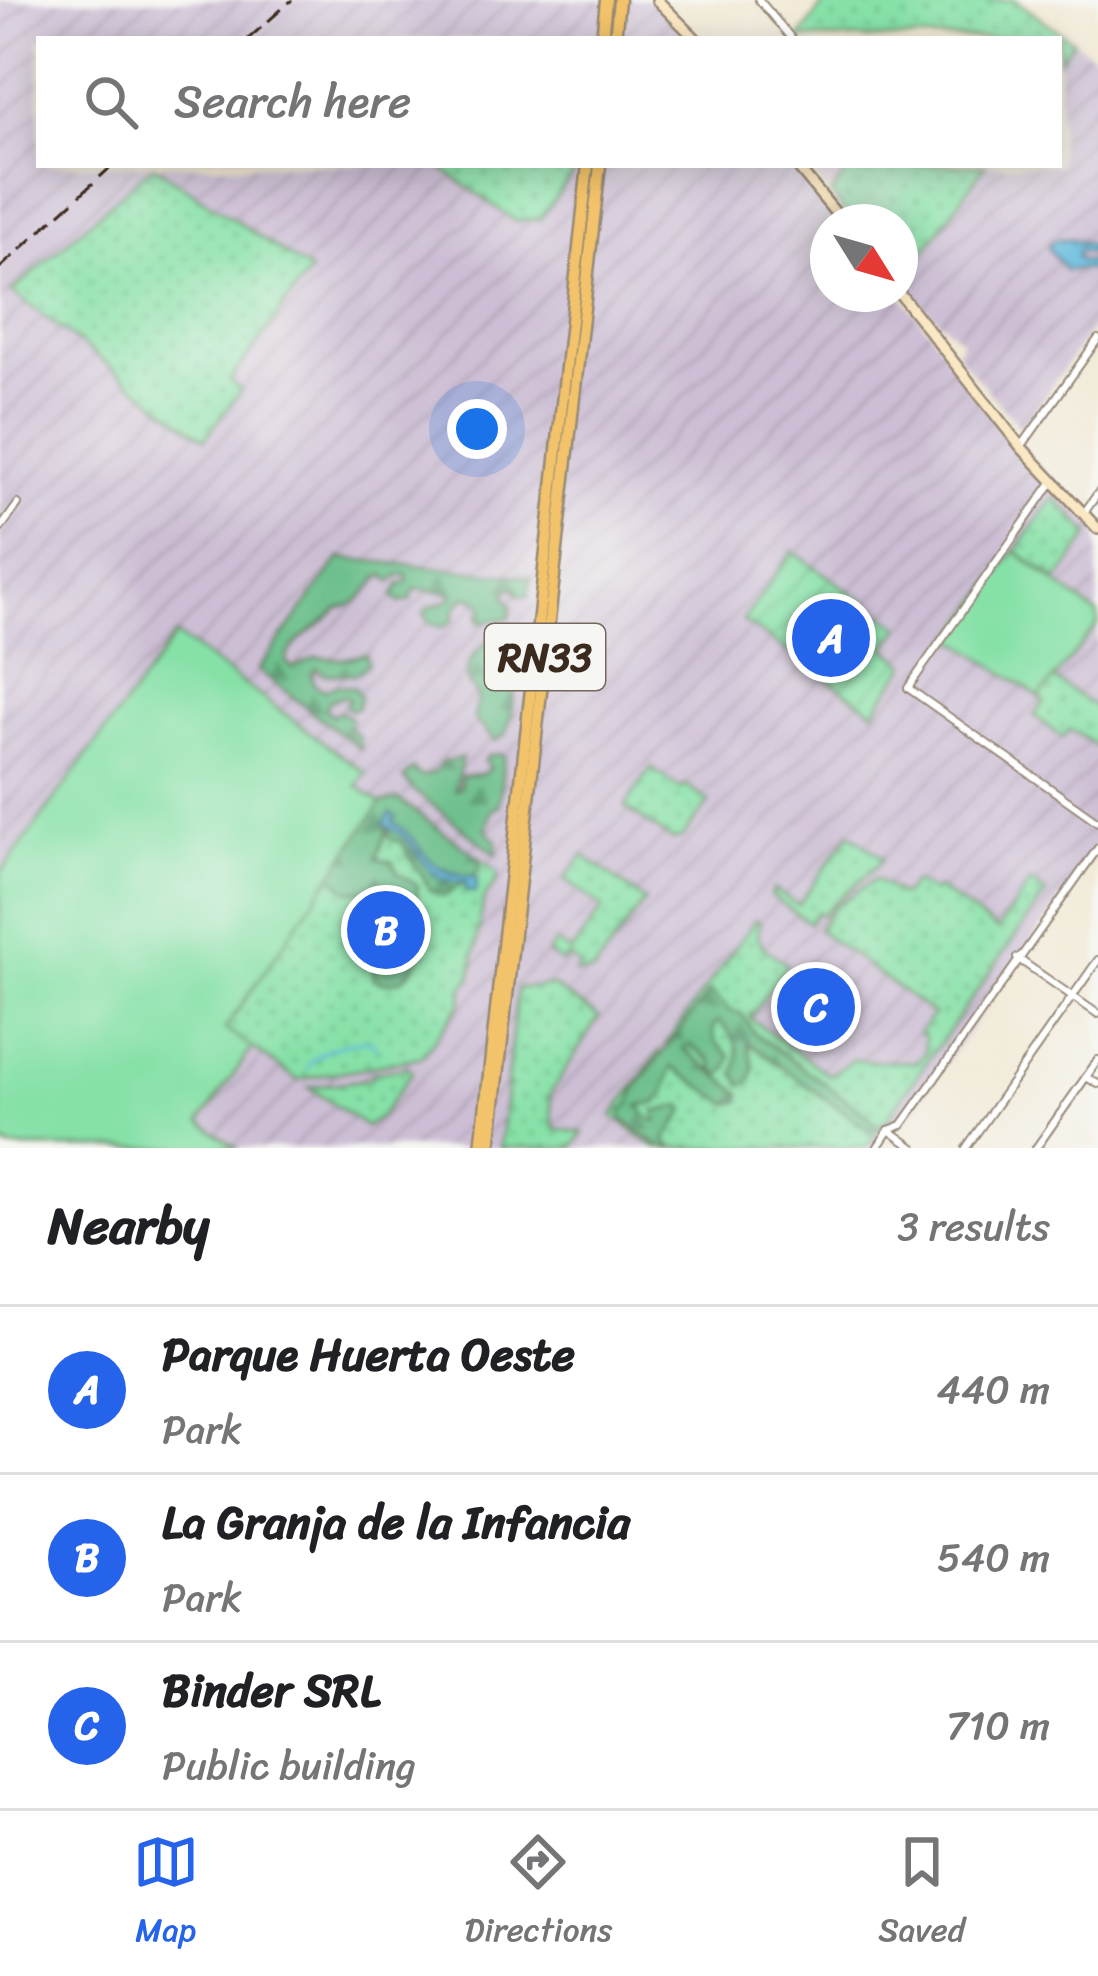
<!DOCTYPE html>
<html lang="en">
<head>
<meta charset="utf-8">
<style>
	:root { --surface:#fff; --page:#f2f2f2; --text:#202124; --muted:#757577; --line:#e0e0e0; --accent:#2563eb }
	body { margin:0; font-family:Sriracha,sans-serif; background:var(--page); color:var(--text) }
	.compass { position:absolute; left:810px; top:204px; width:108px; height:108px; border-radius:50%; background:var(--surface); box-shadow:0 6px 30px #0003; rotate:127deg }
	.you { position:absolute; left:477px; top:429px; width:42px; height:42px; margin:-30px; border:9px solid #fff; border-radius:50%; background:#1a73e8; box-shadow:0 0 0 18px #1a73e833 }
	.badge { display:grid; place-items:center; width:78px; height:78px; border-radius:50%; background:var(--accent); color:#fff; font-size:39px; font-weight:700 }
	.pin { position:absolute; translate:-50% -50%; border:6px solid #fff; box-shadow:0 3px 12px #0006 }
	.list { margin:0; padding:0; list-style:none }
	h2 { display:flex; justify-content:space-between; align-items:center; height:156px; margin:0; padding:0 48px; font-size:51px }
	h2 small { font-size:39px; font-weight:400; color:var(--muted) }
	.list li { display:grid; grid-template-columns:78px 1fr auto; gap:36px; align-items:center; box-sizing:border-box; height:168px; padding:0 48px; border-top:3px solid var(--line) }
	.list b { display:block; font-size:45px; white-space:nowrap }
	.list p { margin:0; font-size:39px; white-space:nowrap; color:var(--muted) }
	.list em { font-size:39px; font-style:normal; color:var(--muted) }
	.icon { flex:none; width:66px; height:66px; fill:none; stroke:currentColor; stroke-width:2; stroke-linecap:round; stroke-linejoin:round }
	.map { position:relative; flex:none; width:1098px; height:1148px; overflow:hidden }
	.search { position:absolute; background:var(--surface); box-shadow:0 6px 30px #0003; left:36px; right:36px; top:36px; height:132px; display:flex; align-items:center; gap:30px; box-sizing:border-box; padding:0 42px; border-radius:0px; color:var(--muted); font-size:45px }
	.sheet { height:660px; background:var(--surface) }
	nav { display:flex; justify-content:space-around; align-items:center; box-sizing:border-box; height:168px; border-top:3px solid var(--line); background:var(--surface); font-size:33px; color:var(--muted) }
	nav a { display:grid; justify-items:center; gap:6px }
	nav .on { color:var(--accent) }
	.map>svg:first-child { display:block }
	.built { fill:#eed0e8 }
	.industrial { fill:url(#industrial-furrows) }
	.railway { fill:#ccbed4 }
	.grass { fill:url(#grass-dots); stroke:#608662; stroke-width:3 }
	.forest { fill:url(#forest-firs); stroke:#547455; stroke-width:3 }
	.garden { fill:url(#garden-furrows); stroke:#608662; stroke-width:3 }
	.pitch { fill:#86e1a7; stroke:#608662; stroke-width:3 }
	.water { fill:url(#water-ripples); stroke:#4e727e; stroke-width:3 }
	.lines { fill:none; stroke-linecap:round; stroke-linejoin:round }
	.stream { stroke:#60b9dd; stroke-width:3 }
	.street-casing { stroke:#968978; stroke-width:10 }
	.secondary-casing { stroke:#968978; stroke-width:14 }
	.primary-casing { stroke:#968978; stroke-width:15 }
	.street { stroke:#fff; stroke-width:6 }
	.secondary { stroke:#fae7c3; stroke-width:9 }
	.primary { stroke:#f2c36a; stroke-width:10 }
	.rail { stroke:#3b2a1e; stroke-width:3; stroke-dasharray:18 9; stroke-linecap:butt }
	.labels { text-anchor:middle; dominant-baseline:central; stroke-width:9; stroke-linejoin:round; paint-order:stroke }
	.shield { fill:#f6f6f2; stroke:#73675e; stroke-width:3 }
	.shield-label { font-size:39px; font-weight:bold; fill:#3b2a1e }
</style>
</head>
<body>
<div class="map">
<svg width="1098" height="1148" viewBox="0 0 1098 1148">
	<defs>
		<pattern id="industrial-furrows" width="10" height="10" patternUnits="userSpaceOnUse" patternTransform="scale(3)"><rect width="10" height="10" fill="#ccbed4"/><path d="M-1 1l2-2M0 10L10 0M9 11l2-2" fill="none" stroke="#b0a3b6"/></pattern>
		<pattern id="grass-dots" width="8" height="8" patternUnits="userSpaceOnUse" patternTransform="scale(3)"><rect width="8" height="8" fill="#86e1a7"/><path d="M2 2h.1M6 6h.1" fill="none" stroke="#75c18f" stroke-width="1.8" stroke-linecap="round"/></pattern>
		<pattern id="forest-firs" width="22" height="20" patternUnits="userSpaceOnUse" patternTransform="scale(3)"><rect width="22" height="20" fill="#6cbf8c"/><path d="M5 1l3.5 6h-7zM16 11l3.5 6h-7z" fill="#5a9b72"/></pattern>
		<pattern id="garden-furrows" width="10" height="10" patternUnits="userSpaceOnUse" patternTransform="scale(3)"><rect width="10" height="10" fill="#86e1a7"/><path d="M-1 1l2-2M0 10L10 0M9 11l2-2" fill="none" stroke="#75c18f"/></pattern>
		<pattern id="water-ripples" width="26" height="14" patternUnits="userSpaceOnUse" patternTransform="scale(3)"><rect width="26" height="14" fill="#60b9dd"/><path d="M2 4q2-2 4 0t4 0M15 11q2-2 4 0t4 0" fill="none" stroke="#5097b3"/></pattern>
	</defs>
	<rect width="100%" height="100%" fill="#f6f6f2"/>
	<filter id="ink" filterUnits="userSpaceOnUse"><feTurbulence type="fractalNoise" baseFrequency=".00833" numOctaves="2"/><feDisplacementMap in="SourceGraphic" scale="24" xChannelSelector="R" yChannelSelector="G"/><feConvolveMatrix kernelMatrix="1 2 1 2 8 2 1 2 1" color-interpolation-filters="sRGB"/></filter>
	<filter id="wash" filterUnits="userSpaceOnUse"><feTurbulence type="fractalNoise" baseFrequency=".004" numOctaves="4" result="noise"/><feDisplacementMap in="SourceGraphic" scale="48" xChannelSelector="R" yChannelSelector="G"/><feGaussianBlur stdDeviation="2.7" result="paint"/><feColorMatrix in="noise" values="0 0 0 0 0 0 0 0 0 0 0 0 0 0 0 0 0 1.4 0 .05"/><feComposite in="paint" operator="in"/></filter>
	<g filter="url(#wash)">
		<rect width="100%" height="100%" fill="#f1e8d3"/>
		<path class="built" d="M 807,165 L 851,165 L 831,194 Z"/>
		<g class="industrial">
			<path d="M 0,0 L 657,0 L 696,39 L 39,39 L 39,165 L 796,165 L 843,222 L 828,222 L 828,294 L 900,294 L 1021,447 L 1098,529 L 1098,848 L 902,1125 L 889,1130 L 877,1148 L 0,1148 Z"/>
			<path d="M 1073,41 L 1098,58 L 1098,320 L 1021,429 L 956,353 L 962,341 L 901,285 L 985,165 L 1059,165 L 1059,60 Z"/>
		</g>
		<g class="railway">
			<path d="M 280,0 L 301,0 L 260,39 L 237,39 Z"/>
			<path d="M 94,165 L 122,165 L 0,276 L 0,250 Z"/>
		</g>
		<g class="grass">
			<path d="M 826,0 L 1015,0 L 1073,41 L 1059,60 L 1059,39 L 799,39 Z"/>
			<path d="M 153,165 L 310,271 L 230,381 L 241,390 L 205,439 L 12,292 Z"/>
			<path d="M 437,165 L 579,165 L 540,219 L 515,221 Z"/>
			<path d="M 851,165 L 985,165 L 901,285 L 900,222 L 852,222 L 831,194 Z"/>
			<path d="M 1054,497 L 1090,535 L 1058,581 L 1016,551 Z"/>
			<path d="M 1054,679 L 1098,709 L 1098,748 L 1070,729 L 1063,738 L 1034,716 L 1044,702 L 1039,697 Z"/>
			<path d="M 651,768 L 681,789 L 685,785 L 709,802 L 682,838 L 672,840 L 625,807 Z"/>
			<path d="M 398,799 L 497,871 L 498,879 L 484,898 L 471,978 L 463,988 L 462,1002 L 422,1057 L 298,1080 L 224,1029 L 381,803 Z"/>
			<path d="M 850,833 L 883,858 C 866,882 840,892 822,915 L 817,912 L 809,923 L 770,895 L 774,889 L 798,905 Z"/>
			<path d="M 583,855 L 645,901 L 593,973 L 575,973 L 580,966 L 568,957 L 562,963 L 548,954 L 555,942 L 571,952 L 603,908 L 565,880 Z"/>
			<path d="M 875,879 L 902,896 L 913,882 L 933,892 L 937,888 L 997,930 L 1031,882 L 1046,893 L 866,1148 L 656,1148 L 613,1116 L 659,1052 L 689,1070 L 696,1062 L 666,1043 L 755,920 L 760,923 L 757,933 L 763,947 L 787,964 L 750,1018 L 829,1075 L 852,1060 L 914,1062 L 925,1054 L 924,1036 L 919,1033 L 933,1014 L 818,930 L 834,907 Z"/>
			<path d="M 552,986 L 599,1017 L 550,1094 L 554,1128 L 584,1133 L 573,1148 L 500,1148 L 517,988 Z"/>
			<path d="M 408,1067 L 412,1072 L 381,1116 L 366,1127 L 309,1087 L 371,1079 L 372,1073 Z"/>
		</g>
		<g class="forest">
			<path d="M 340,558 L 531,577 L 528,597 L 517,595 L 516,588 L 508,589 L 505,596 L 512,606 L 510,618 L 480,623 L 479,614 L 485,608 L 475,599 L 465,597 L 456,607 L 453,621 L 442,627 L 430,623 L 424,613 L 428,608 L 449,600 L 453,593 L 415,589 L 410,601 L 400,603 L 393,597 L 400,584 L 408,582 L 407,575 L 399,575 L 392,582 L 384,575 C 368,585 360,608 338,608 C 323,628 293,637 286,661 L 292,668 L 317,657 L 344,659 L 366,654 L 368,664 L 355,675 L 324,674 L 317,668 L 311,674 L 314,684 L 324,690 L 336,685 L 354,687 L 360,696 L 357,708 L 350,710 L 345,705 L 349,699 L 343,696 L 329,701 L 325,709 L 332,715 L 341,712 L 351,718 L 350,729 L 359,736 L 360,749 L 258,670 Z"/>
			<path d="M 509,626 L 519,628 L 513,708 L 506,734 L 495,741 L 474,719 L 478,698 C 476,692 470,688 468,681 C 460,659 494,635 509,626 Z"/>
			<path d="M 501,754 L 504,755 L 499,806 L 492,809 L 486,829 L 497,841 L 497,855 L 414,791 L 404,778 L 413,769 L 418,775 C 431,778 436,772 442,762 L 462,758 L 455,790 L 460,788 L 462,776 L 482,774 L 490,768 L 484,761 L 489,755 Z"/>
			<path d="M 398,799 L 481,859 L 479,871 L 445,896 L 430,891 C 424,871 409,863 403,843 L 390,839 L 388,828 L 377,858 L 393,862 L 397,872 L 418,886 L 416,901 L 430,924 C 423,953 410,994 374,979 L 368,890 L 349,891 L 331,875 L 381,803 Z"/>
			<path d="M 710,991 L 729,1010 L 742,1014 L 753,1032 L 864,1112 L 877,1125 L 871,1132 L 748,1042 L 754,1067 L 751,1081 L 742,1085 L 735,1073 C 743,1052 735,1034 718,1021 L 713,1027 L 715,1041 L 731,1056 L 728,1068 L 721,1075 L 712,1068 L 713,1062 L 689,1044 L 683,1048 L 741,1093 L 741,1101 L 729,1104 L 672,1067 L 665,1093 L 657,1103 L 639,1106 L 650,1119 L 657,1121 L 656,1112 L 682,1105 L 686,1110 L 665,1141 L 673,1148 L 662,1148 L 622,1119 L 622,1111 L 631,1103 L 636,1088 Z"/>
		</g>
		<path class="garden" d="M 792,551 L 901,627 L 886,648 L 907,664 L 874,711 L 743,621 Z"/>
		<g class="pitch">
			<path d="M 1015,551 L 1098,615 L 1098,625 L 1039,697 L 953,638 Z"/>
			<path d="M 176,635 L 366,773 L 357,786 L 381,803 L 225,1029 L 252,1048 L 201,1122 L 237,1148 L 10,1148 L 0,1141 L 0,874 Z"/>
		</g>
		<g class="water">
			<path d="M 1059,239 L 1073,239 L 1098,248 L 1098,254 L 1079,251 L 1076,255 L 1080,261 L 1098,261 L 1098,269 L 1065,270 L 1048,248 L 1051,242 Z"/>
			<path d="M 391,813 L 396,817 L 393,822 C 435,851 412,866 477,878 L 475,893 L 465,891 L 466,882 C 423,884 427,856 401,835 C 396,831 389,828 383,824 Z"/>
		</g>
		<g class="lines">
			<path class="stream" d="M 308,1067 C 324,1045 345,1044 369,1040 L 376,1047"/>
		</g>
	</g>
	<g filter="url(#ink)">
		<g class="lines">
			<defs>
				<g id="street">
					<path d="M 759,0 L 791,38"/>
					<path d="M 1021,447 L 1098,339"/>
					<path d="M 1053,481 L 908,688 L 1098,822"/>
					<path d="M 1084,513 L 1098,493"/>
					<path d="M 0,529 L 18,504"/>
					<path d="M 1017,958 L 1098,1014"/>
					<path d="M 1086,1077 L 1098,1084"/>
					<path d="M 889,1130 L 914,1148"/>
					<path d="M 877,1148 L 889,1130 L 902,1125 L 1098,848"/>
					<path d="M 966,1148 L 1098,960"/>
					<path d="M 1036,1148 L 1098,1060"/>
				</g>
				<g id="secondary">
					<path d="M 657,0 L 696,39"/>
					<path d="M 796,165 L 843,222"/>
					<path d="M 900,294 L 1021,447 L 1098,529"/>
				</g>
				<g id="primary">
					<path d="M 602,39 L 606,0"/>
					<path d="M 615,39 L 619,0"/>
					<path d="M 481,1148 L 588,165"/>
					<path d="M 490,1148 L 600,165"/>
				</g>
			</defs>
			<use href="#street" class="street-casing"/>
			<use href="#secondary" class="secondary-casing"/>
			<use href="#primary" class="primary-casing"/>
			<use href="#street" class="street"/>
			<use href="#secondary" class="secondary"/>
			<use href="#primary" class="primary"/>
			<g class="rail">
				<path d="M 248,39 L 292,0"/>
				<path d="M 0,268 L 113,165"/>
			</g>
		</g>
	</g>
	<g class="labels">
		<rect class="shield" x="485" y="624" width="120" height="66" rx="9"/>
		<g class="shield-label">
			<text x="545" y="657">RN33</text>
		</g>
	</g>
</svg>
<svg class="compass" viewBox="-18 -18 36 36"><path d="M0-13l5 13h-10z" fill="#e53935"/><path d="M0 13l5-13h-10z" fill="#757577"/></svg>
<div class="you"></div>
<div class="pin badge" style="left:831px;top:638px">A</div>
<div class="pin badge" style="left:386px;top:930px">B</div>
<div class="pin badge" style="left:816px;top:1007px">C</div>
<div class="search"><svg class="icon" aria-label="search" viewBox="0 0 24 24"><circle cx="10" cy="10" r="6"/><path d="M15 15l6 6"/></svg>Search here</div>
</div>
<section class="sheet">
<h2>Nearby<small>3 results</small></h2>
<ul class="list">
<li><span class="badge">A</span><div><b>Parque Huerta Oeste</b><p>Park</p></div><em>440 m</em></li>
<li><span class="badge">B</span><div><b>La Granja de la Infancia</b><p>Park</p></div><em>540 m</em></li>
<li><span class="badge">C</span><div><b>Binder SRL</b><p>Public building</p></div><em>710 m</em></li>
</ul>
</section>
<nav>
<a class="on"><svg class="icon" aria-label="map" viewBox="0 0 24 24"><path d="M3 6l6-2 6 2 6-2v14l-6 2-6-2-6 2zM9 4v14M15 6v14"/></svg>Map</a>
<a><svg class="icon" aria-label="directions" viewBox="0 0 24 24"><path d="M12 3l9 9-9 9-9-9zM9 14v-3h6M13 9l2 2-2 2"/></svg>Directions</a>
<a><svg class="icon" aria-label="saved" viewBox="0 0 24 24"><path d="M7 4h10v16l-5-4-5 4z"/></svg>Saved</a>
</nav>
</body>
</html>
